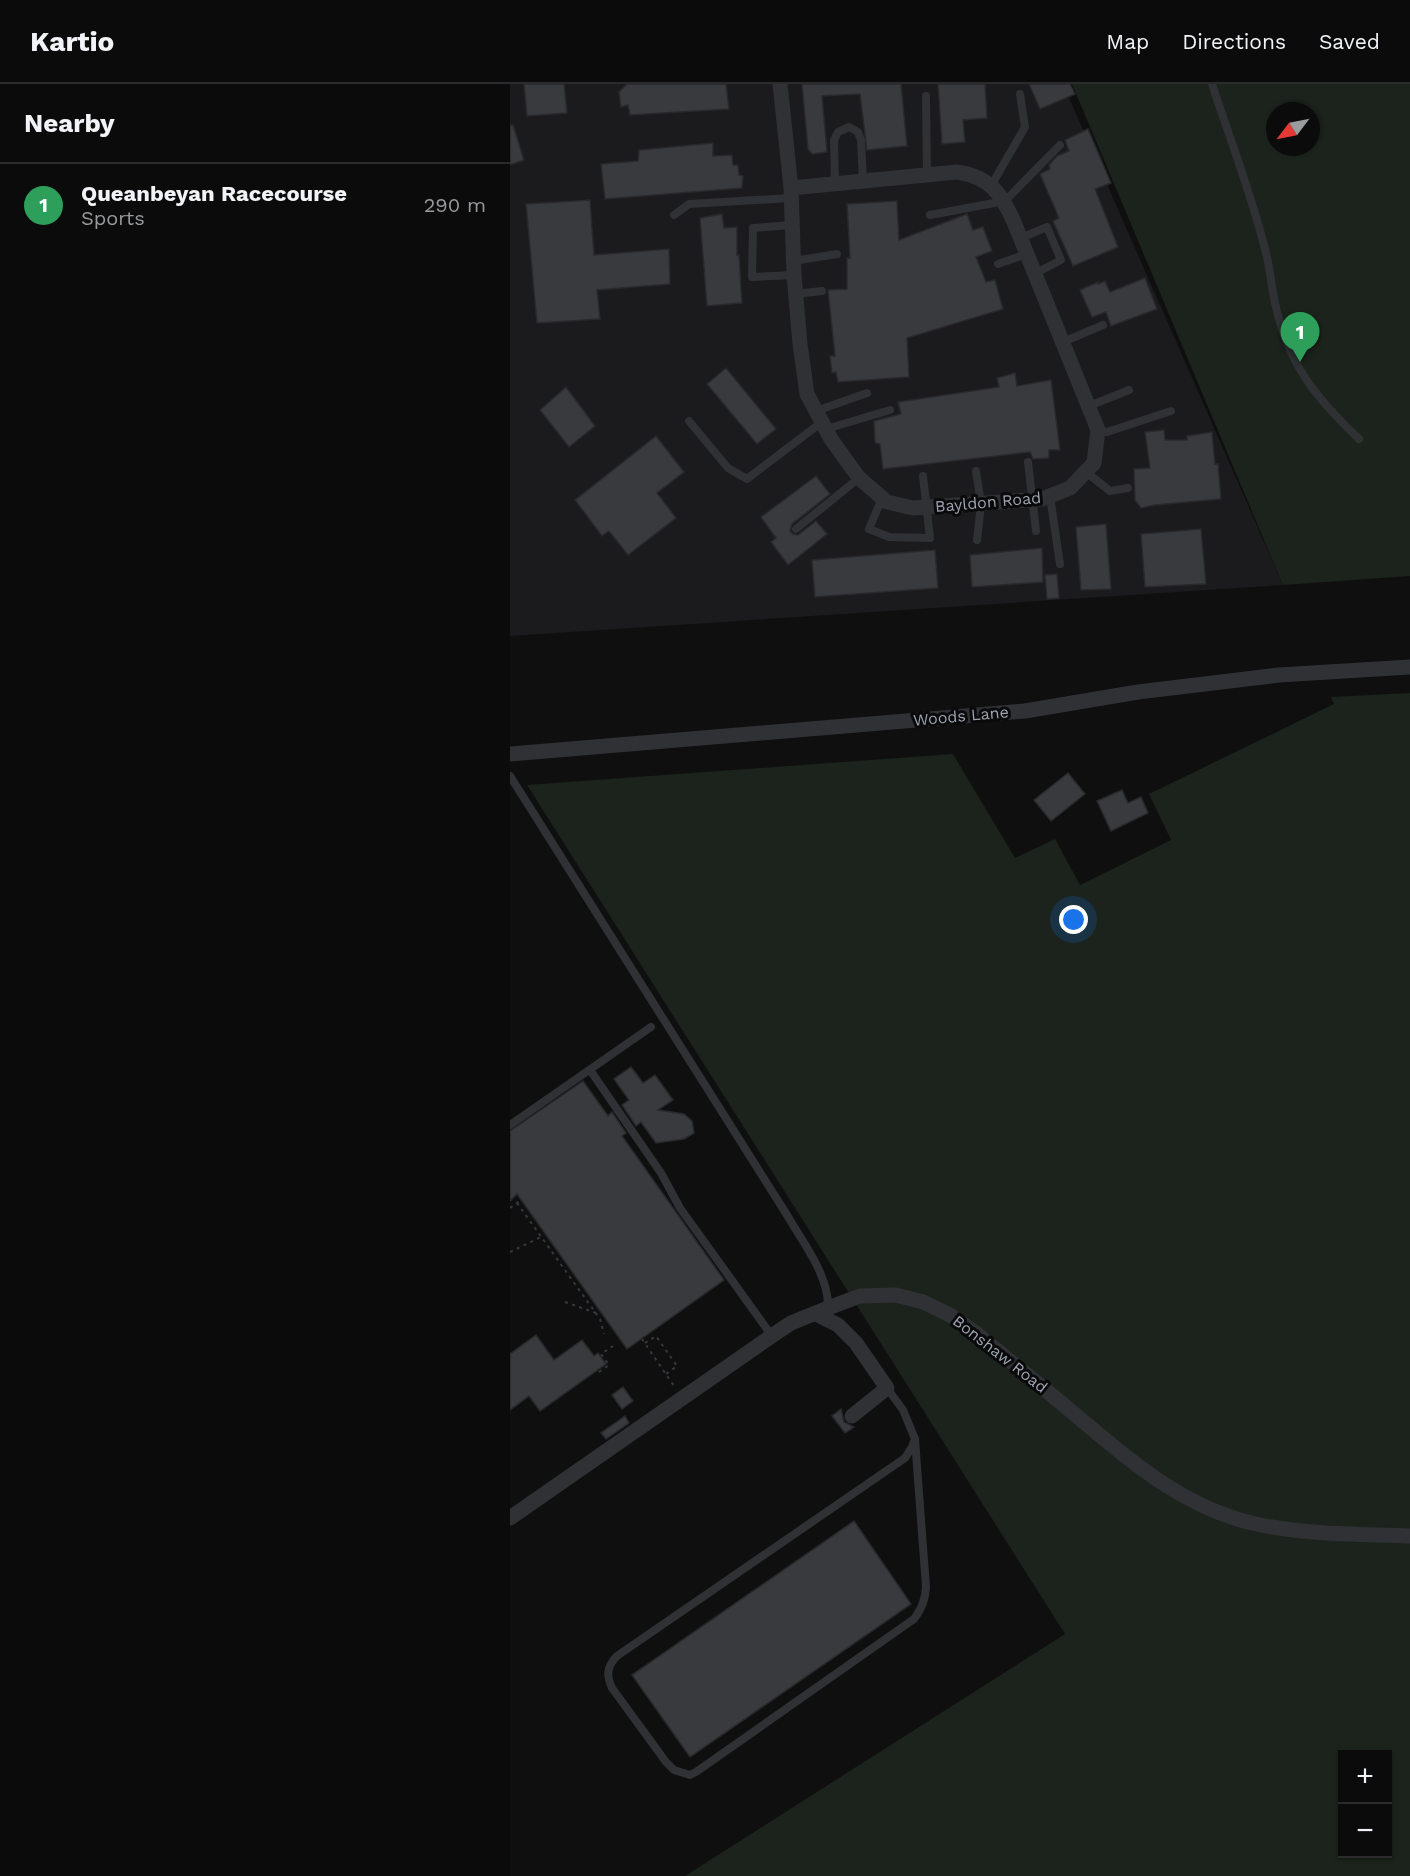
<!DOCTYPE html>
<html lang="en">
<head>
<meta charset="utf-8">
<style>
	:root { --surface:#0b0b0c; --page:#19191a; --text:#f1f3f6; --muted:#9a9b9d; --line:#2b2b2d; --accent:#b45309 }
	body { margin:0; font-family:"Work Sans",sans-serif; background:var(--page); color:var(--text) }
	.controls { position:absolute; right:18px; bottom:18px; display:grid; overflow:hidden; border-radius:0px; box-shadow:0 2px 4px #0004 }
	.controls button { width:54px; height:54px; display:grid; place-items:center; padding:0; border:0; border-bottom:2px solid var(--line); background:var(--surface); color:var(--text); font:30px sans-serif }
	.compass { position:absolute; left:756px; top:18px; width:54px; height:54px; border-radius:50%; background:var(--surface); box-shadow:0 2px 4px #0004; rotate:238deg }
	.you { position:absolute; left:564px; top:836px; width:21px; height:21px; margin:-15px; border:4px solid #fff; border-radius:50%; background:#1a73e8; box-shadow:0 0 0 9px #1a73e833 }
	.badge { display:grid; place-items:center; width:39px; height:39px; border-radius:50%; background:var(--accent); color:#fff; font-size:20px; font-weight:700 }
	.pin { position:absolute; translate:-50% -50px; filter:drop-shadow(0 2px 3px #0008) }
	.pin::after { content:''; position:absolute; top:32px; width:21px; height:18px; background:inherit; clip-path:polygon(0 0,100% 0,50% 100%) }
	.list { margin:0; padding:0; list-style:none }
	h2 { display:flex; justify-content:space-between; align-items:center; height:78px; margin:0; padding:0 24px; font-size:26px }
	h2 small { font-size:20px; font-weight:400; color:var(--muted) }
	.list li { display:grid; grid-template-columns:39px 1fr auto; gap:18px; align-items:center; box-sizing:border-box; height:84px; padding:0 24px; border-top:2px solid var(--line) }
	.list b { display:block; font-size:22px; white-space:nowrap }
	.list p { margin:0; font-size:20px; white-space:nowrap; color:var(--muted) }
	.list em { font-size:20px; font-style:normal; color:var(--muted) }
	.map { position:relative; flex:none; width:900px; height:1792px; overflow:hidden }
	header { display:flex; align-items:center; gap:36px; box-sizing:border-box; height:84px; padding:0 30px; background:var(--surface); border-bottom:2px solid var(--line) }
	header strong { font-size:28px }
	nav { display:flex; gap:33px; margin-inline-start:auto; font-size:21px }
	main { display:flex }
	aside { flex:1; background:var(--surface) }
	.map>svg:first-child { display:block }
	.built { fill:#1b1b1d }
	.green { fill:#1b231c; fill-rule:evenodd }
	.building { fill:#383a3e; stroke:#29292c; stroke-width:1.5 }
	.lines { fill:none; stroke-linecap:round; stroke-linejoin:round }
	.path { stroke:#36383d; stroke-width:2; stroke-dasharray:3 4.5; stroke-linecap:butt }
	.lane { stroke:#303135; stroke-width:8 }
	.street { stroke:#303135; stroke-width:15 }
	.labels { text-anchor:middle; dominant-baseline:central; stroke-width:6; stroke-linejoin:round; paint-order:stroke }
	.street-label { font-size:16px; fill:#9fa5b2; stroke:#0a0a0b }
</style>
</head>
<body>
<header>
<strong>Kartio</strong>
<nav><a>Map</a><a>Directions</a><a>Saved</a></nav>
</header>
<main>
<aside>
<h2>Nearby<small></small></h2>
<ul class="list">
<li><span class="badge" style="background:#2e9e5b">1</span><div><b>Queanbeyan Racecourse</b><p>Sports</p></div><em>290 m</em></li>
</ul>
</aside>
<div class="map">
<svg width="900" height="1792" viewBox="0 0 900 1792">
	<rect width="100%" height="100%" fill="#0f0f10"/>
	<path class="built" d="M 0,0 L 553,0 L 773,501 L 0,552 Z"/>
	<g class="green">
		<path d="M 562,0 L 900,0 L 900,492 L 773,501 ZM 765,27 L 801,27 L 801,63 L 765,63 Z"/>
		<path d="M 900,609 L 900,1792 L 175,1792 L 555,1550 L 17,701 L 443,670 L 505,774 L 545,755 L 570,801 L 661,756 L 639,710 L 824,620 L 821,613 ZM 832,1670 L 878,1670 L 878,1770 L 832,1770 Z"/>
	</g>
	<g class="building">
		<path d="M 14,0 L 54,0 L 57,29 L 17,32 Z"/>
		<path d="M 117,0 L 216,0 L 219,25 L 120,31 L 118,21 L 111,23 L 109,8 Z"/>
		<path d="M 292,0 L 391,0 L 397,62 L 357,66 L 350,10 L 312,12 L 317,68 L 302,70 L 298,65 Z"/>
		<path d="M 428,0 L 475,0 L 477,34 L 453,36 L 455,58 L 432,60 Z"/>
		<path d="M 519,0 L 560,0 L 565,10 L 530,25 Z"/>
		<path d="M 0,41 L 3,41 L 14,76 L 0,81 Z"/>
		<path d="M 578,45 L 601,99 L 585,105 L 608,163 L 563,182 L 543,137 L 549,134 L 530,90 L 540,85 L 539,81 L 547,72 L 559,67 L 555,56 Z"/>
		<path d="M 203,59 L 203,72 L 222,71 L 223,81 L 228,81 L 229,91 L 233,92 L 232,104 L 95,115 L 91,80 L 128,77 L 129,66 Z"/>
		<path d="M 80,116 L 84,171 L 159,165 L 160,200 L 87,206 L 90,235 L 27,239 L 16,120 Z"/>
		<path d="M 387,117 L 389,156 L 457,130 L 463,146 L 473,143 L 482,167 L 466,173 L 476,198 L 485,196 L 493,225 L 397,254 L 399,293 L 328,298 L 326,288 L 322,289 L 320,272 L 325,272 L 318,206 L 337,205 L 337,174 L 340,174 L 337,120 Z"/>
		<path d="M 212,130 L 214,144 L 227,143 L 227,171 L 229,171 L 232,219 L 197,222 L 190,134 Z"/>
		<path d="M 635,194 L 647,225 L 601,242 L 596,228 L 582,233 L 570,206 L 588,198 L 588,200 L 595,197 L 600,208 Z"/>
		<path d="M 216,284 L 266,345 L 247,360 L 197,300 Z"/>
		<path d="M 505,289 L 507,302 L 541,296 L 550,366 L 539,366 L 539,374 L 523,375 L 520,368 L 373,385 L 370,360 L 365,359 L 364,337 L 391,330 L 388,318 L 489,303 L 487,294 Z"/>
		<path d="M 56,303 L 85,342 L 59,363 L 30,326 Z"/>
		<path d="M 654,346 L 655,356 L 677,356 L 677,352 L 702,348 L 705,380 L 708,380 L 711,415 L 645,421 L 631,424 L 625,416 L 624,385 L 640,384 L 635,348 Z"/>
		<path d="M 146,352 L 174,388 L 147,409 L 166,434 L 118,471 L 99,447 L 92,452 L 65,416 Z"/>
		<path d="M 306,392 L 320,410 L 282,440 L 280,447 L 283,450 L 288,451 L 306,437 L 317,450 L 278,481 L 261,458 L 266,454 L 251,433 Z"/>
		<path d="M 596,440 L 601,505 L 571,506 L 566,443 Z"/>
		<path d="M 691,445 L 696,500 L 635,503 L 631,450 Z"/>
		<path d="M 532,464 L 533,498 L 462,503 L 460,471 Z"/>
		<path d="M 425,466 L 428,504 L 305,513 L 302,476 Z"/>
		<path d="M 547,490 L 549,514 L 537,515 L 535,491 Z"/>
		<path d="M 558,689 L 575,710 L 541,737 L 524,716 Z"/>
		<path d="M 612,706 L 618,719 L 631,713 L 638,729 L 601,747 L 587,717 Z"/>
		<path d="M 121,983 L 133,999 L 145,991 L 163,1016 L 148,1026 L 174,1030 L 182,1037 L 184,1049 L 174,1055 L 146,1059 L 131,1038 L 126,1042 L 112,1021 L 119,1016 L 104,995 Z"/>
		<path d="M 73,997 L 98,1032 L 102,1028 L 116,1049 L 112,1052 L 214,1196 L 117,1265 L 7,1110 L 0,1117 L 0,1047 Z"/>
		<path d="M 26,1251 L 44,1276 L 72,1256 L 84,1272 L 88,1269 L 96,1280 L 30,1327 L 19,1312 L 0,1326 L 0,1270 Z"/>
		<path d="M 113,1303 L 123,1317 L 112,1325 L 102,1311 Z"/>
		<path d="M 331,1325 L 334,1338 L 344,1343 L 335,1349 L 322,1332 Z"/>
		<path d="M 115,1332 L 119,1339 L 96,1355 L 91,1349 Z"/>
		<path d="M 344,1437 L 401,1520 L 180,1673 L 122,1591 Z"/>
	</g>
	<g class="lines">
		<g class="path">
			<path d="M 7,1119 L 90,1235 L 94,1250"/>
			<path d="M 0,1124 L 11,1116"/>
			<path d="M 0,1168 L 31,1153"/>
			<path d="M 55,1218 L 86,1229"/>
			<path d="M 132,1255 L 164,1302"/>
			<path d="M 135,1259 L 146,1252 L 167,1282 L 156,1290"/>
			<path d="M 89,1288 L 99,1281 L 91,1270 L 103,1262"/>
		</g>
		<g class="lane">
			<path d="M 702,0 C 720,55 741,109 755,165 C 760,182 761,201 765,219 C 778,280 805,313 849,355"/>
			<path d="M 416,12 L 417,90"/>
			<path d="M 325,100 L 324,56 L 328,48 L 339,43 L 348,48 L 351,56 L 353,97"/>
			<path d="M 481,102 L 515,43 L 510,10"/>
			<path d="M 164,131 L 179,120 L 281,114"/>
			<path d="M 420,131 L 495,117 L 550,61"/>
			<path d="M 282,141 L 243,144 L 242,193 L 284,191"/>
			<path d="M 511,154 L 537,143 L 551,176 L 526,189"/>
			<path d="M 283,177 L 327,170"/>
			<path d="M 488,180 L 517,170"/>
			<path d="M 285,210 L 312,207"/>
			<path d="M 553,258 L 593,241"/>
			<path d="M 579,322 L 619,306"/>
			<path d="M 306,327 L 357,309"/>
			<path d="M 179,337 L 218,384 L 237,395 L 312,338"/>
			<path d="M 316,345 L 380,326"/>
			<path d="M 588,346 L 597,348 L 661,327"/>
			<path d="M 518,378 L 526,447"/>
			<path d="M 466,387 L 471,420 L 467,456"/>
			<path d="M 576,388 L 600,407 L 618,404"/>
			<path d="M 540,412 L 550,480"/>
			<path d="M 372,414 L 359,445 L 379,453 L 420,454 L 413,392"/>
			<path d="M 286,445 L 349,394"/>
			<path d="M 0,692 L 277,1131 C 293,1159 319,1191 318,1224"/>
			<path d="M 80,986 L 151,1089 L 170,1124 L 262,1252"/>
			<path d="M 0,1041 L 141,943"/>
			<path d="M 377,1304 L 393,1326 L 405,1355 L 416,1503 C 415,1516 412,1524 404,1535 L 186,1688 L 180,1691 L 164,1686 L 156,1678 L 102,1604 C 96,1591 97,1582 107,1572 L 395,1374 L 402,1363 L 405,1355"/>
		</g>
		<g class="street">
			<path d="M 270,0 L 281,104 L 284,191 L 290,260 L 297,310 L 321,355 L 349,394 L 377,418 L 403,424 L 532,415 L 560,404 L 584,379 L 588,346 L 504,138 C 491,109 480,93 447,88 L 281,104"/>
			<path d="M 0,670 L 515,627 L 628,608 L 769,591 L 900,583"/>
			<path d="M 306,1230 L 328,1241 L 346,1259 L 377,1304 L 342,1332"/>
			<path d="M 0,1434 L 266,1249 L 281,1239 L 318,1224 L 350,1212 L 386,1211 L 413,1218 L 440,1231 L 467,1250 C 499,1276 531,1302 562,1328 C 620,1376 674,1426 751,1441 C 799,1451 851,1450 900,1452"/>
		</g>
	</g>
	<g class="labels">
		<g class="street-label">
			<text transform="translate(478 418) rotate(-5)">Bayldon Road</text>
			<text transform="translate(451 632) rotate(-5)">Woods Lane</text>
			<text transform="translate(490 1270) rotate(38)">Bonshaw Road</text>
		</g>
	</g>
</svg>
<div class="controls">
<button>+</button>
<button>−</button>
</div>
<svg class="compass" viewBox="-18 -18 36 36"><path d="M0-13l5 13h-10z" fill="#e53935"/><path d="M0 13l5-13h-10z" fill="#9a9b9d"/></svg>
<div class="you"></div>
<div class="pin badge" style="left:790px;top:278px;background:#2e9e5b">1</div>
</div>
</main>
</body>
</html>
